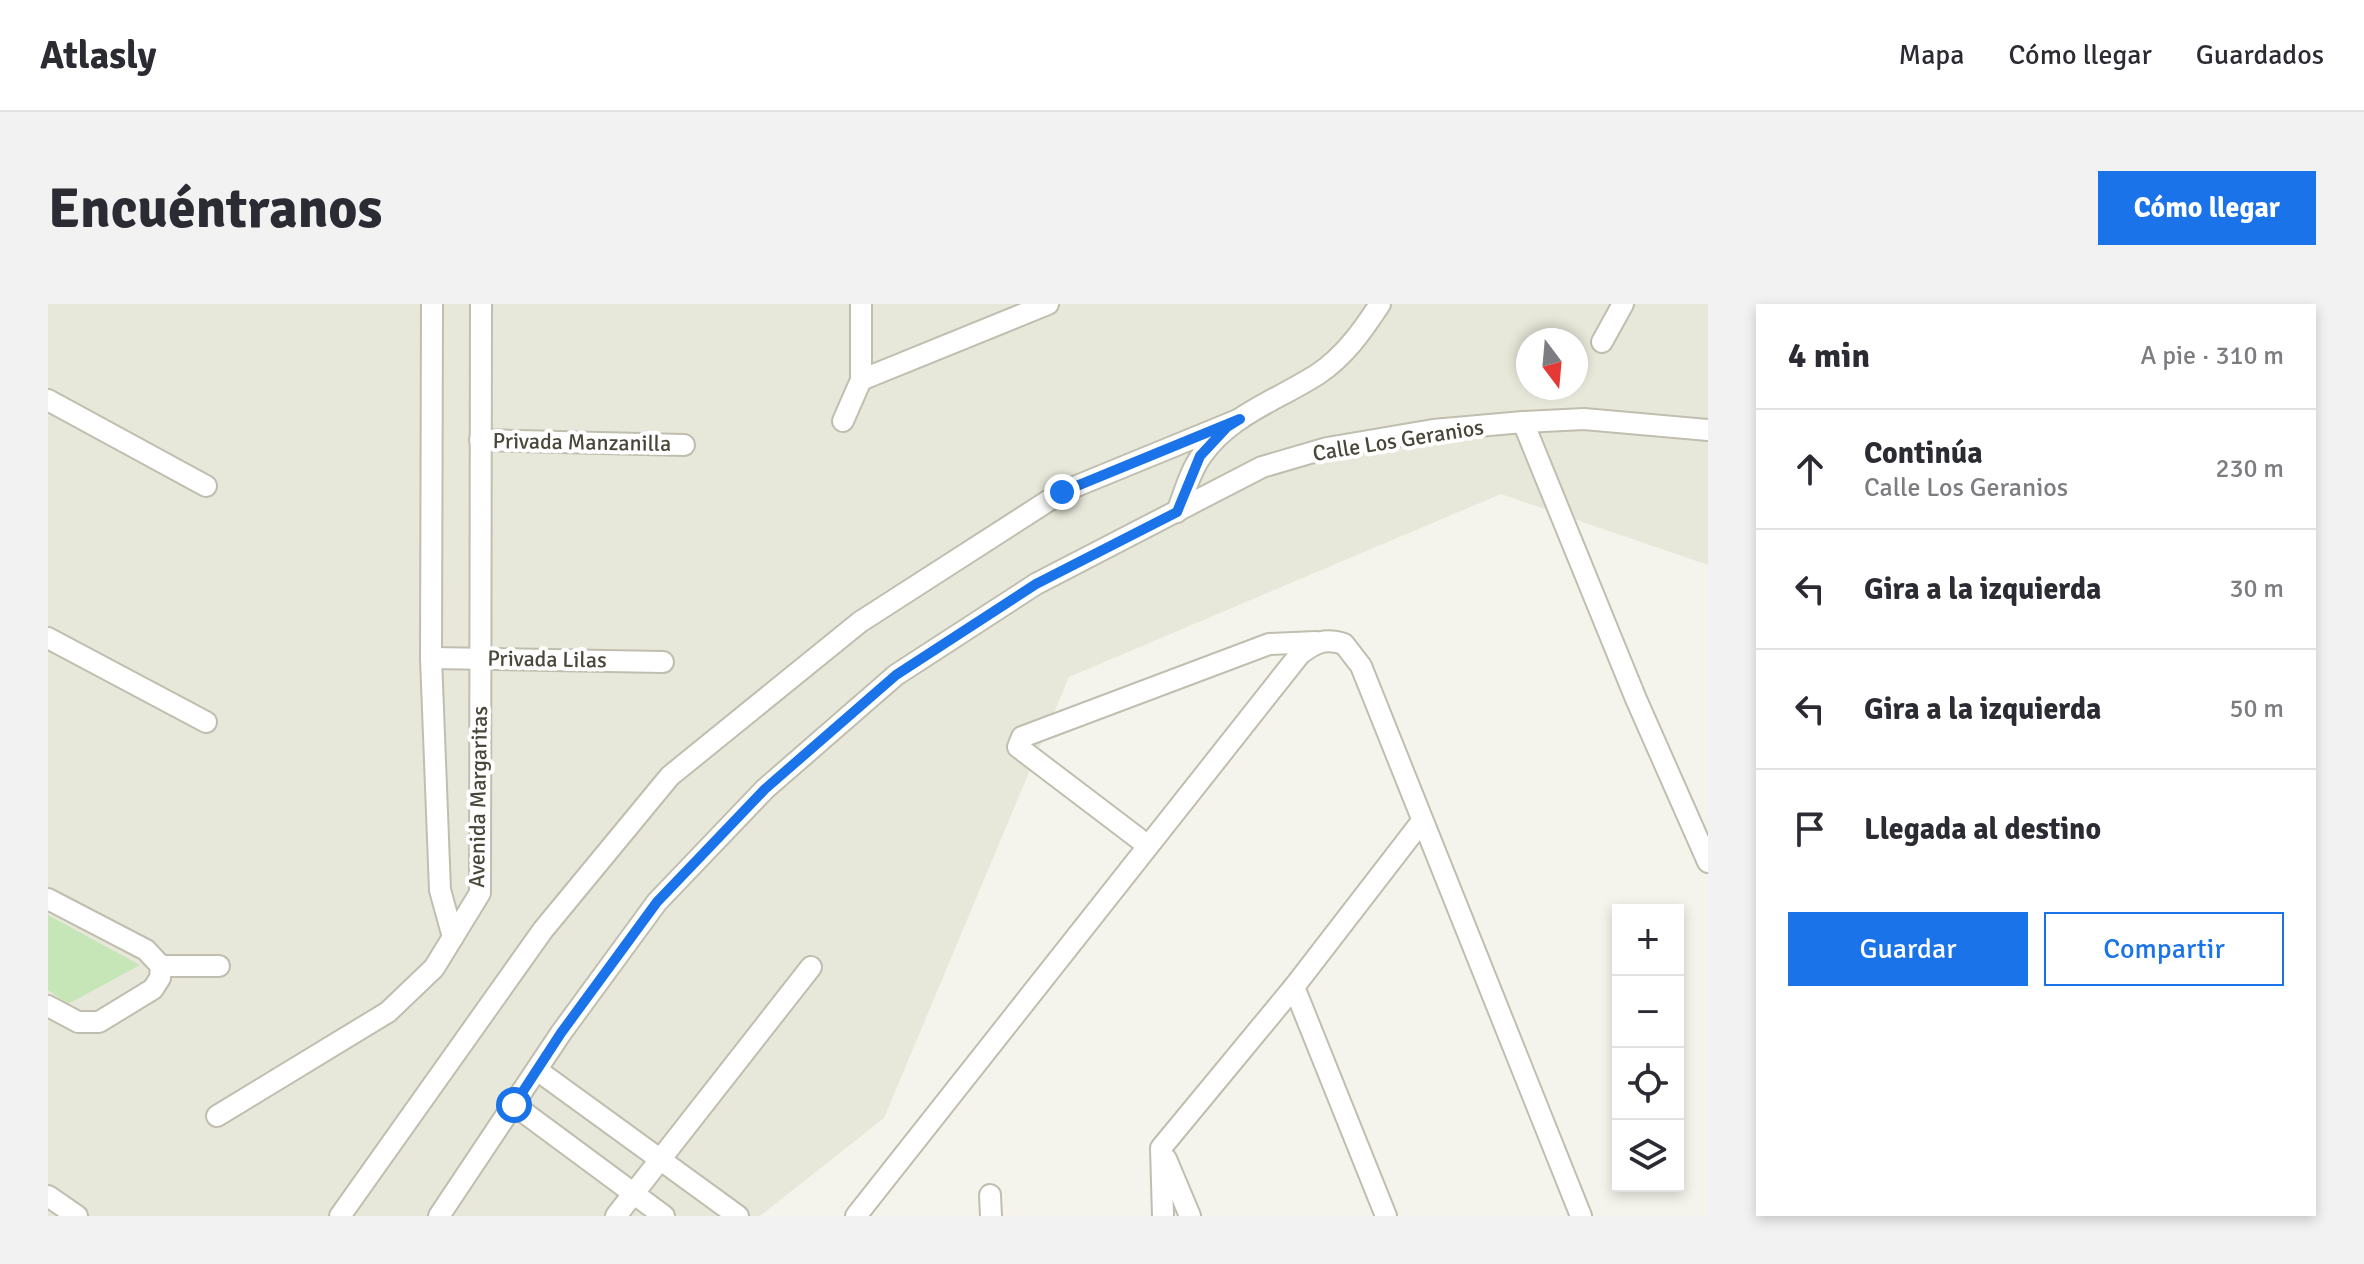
<!DOCTYPE html>
<html lang="es">
<head>
<meta charset="utf-8">
<style>
	:root { --surface:#fff; --page:#f2f2f3; --text:#2b2b33; --muted:#7c7c81; --line:#e1e1e2; --accent:#1a73e8 }
	body { margin:0; font-family:Signika,sans-serif; background:var(--page); color:var(--text) }
	.controls { position:absolute; right:24px; bottom:24px; display:grid; overflow:hidden; border-radius:0px; box-shadow:0 4px 12px #0003 }
	.controls button { width:72px; height:72px; display:grid; place-items:center; padding:0; border:0; border-bottom:2px solid var(--line); background:var(--surface); color:var(--text); font:40px sans-serif }
	.compass { position:absolute; left:1468px; top:24px; width:72px; height:72px; border-radius:50%; background:var(--surface); box-shadow:0 4px 12px #0003; rotate:164deg }
	.stop { position:absolute; width:24px; height:24px; margin:-18px; border:6px solid #1a73e8; border-radius:50%; background:#fff }
	.stop.end { background:#1a73e8; border-color:#fff; box-shadow:0 2px 8px #0008 }
	.list { margin:0; padding:0; list-style:none }
	h2 { display:flex; justify-content:space-between; align-items:center; height:104px; margin:0; padding:0 32px; font-size:34px }
	h2 small { font-size:26px; font-weight:400; color:var(--muted) }
	.list li { display:grid; grid-template-columns:52px 1fr auto; gap:24px; align-items:center; box-sizing:border-box; height:120px; padding:0 32px; border-top:2px solid var(--line) }
	.list b { display:block; font-size:30px; white-space:nowrap }
	.list p { margin:0; font-size:26px; white-space:nowrap; color:var(--muted) }
	.list em { font-size:26px; font-style:normal; color:var(--muted) }
	.actions { display:flex; gap:16px; padding:24px 32px }
	.actions a { flex:1; padding:18px 0; border:2px solid var(--accent); border-radius:0px; text-align:center; font-size:28px; color:var(--accent) }
	.actions .main { background:var(--accent); color:#fff }
	.icon { flex:none; width:44px; height:44px; fill:none; stroke:currentColor; stroke-width:2; stroke-linecap:round; stroke-linejoin:round }
	.map { position:relative; flex:none; width:1660px; height:912px; overflow:hidden; border-radius:0px }
	header { display:flex; align-items:center; gap:48px; box-sizing:border-box; height:112px; padding:0 40px; background:var(--surface); border-bottom:2px solid var(--line) }
	header strong { font-size:38px }
	nav { display:flex; gap:44px; margin-inline-start:auto; font-size:28px }
	.intro { display:flex; align-items:center; justify-content:space-between; box-sizing:border-box; height:192px; padding:0 48px }
	h1 { margin:0; font-size:56px }
	.button { padding:20px 36px; border-radius:0px; background:var(--accent); color:#fff; font-size:28px; font-weight:700 }
	main { display:flex; gap:48px; padding:0 48px }
	aside { flex:1; background:var(--surface); border-radius:0px; box-shadow:0 4px 12px #0003 }
	.map>svg:first-child { display:block }
	.residential { fill:#e8e8da; fill-rule:evenodd }
	.green { fill:#c6e6b8 }
	.lines { fill:none; stroke-linecap:round; stroke-linejoin:round }
	.minor-casing { stroke:#c0beaf; stroke-width:24 }
	.minor { stroke:#fff; stroke-width:20 }
	.route { stroke:#1a73e8; stroke-width:10 }
	.labels { text-anchor:middle; dominant-baseline:central; stroke-width:8; stroke-linejoin:round; paint-order:stroke }
	.street-label { font-size:22px; fill:#49473a; stroke:#fff }
</style>
</head>
<body>
<header>
<strong>Atlasly</strong>
<nav><a>Mapa</a><a>Cómo llegar</a><a>Guardados</a></nav>
</header>
<div class="intro"><h1>Encuéntranos</h1><a class="button">Cómo llegar</a></div>
<main>
<div class="map">
<svg width="1660" height="912" viewBox="0 0 1660 912">
	<rect width="100%" height="100%" fill="#f5f4ec"/>
	<path class="residential" d="M 0,0 L 1660,0 L 1660,261 L 1453,190 L 1021,373 L 836,814 L 712,912 L 0,912 ZM 1480,36 L 1528,36 L 1528,84 L 1480,84 Z"/>
	<path class="green" d="M 0,611 L 92,661 L 20,700 L 0,686 Z"/>
	<g class="lines">
		<defs>
			<g id="minor">
				<path d="M 384,0 L 383,354 L 392,586 L 405,633"/>
				<path d="M 813,0 L 813,76 L 1000,0"/>
				<path d="M 1554,38 L 1575,0"/>
				<path d="M 0,96 L 158,182"/>
				<path d="M 795,117 L 813,76"/>
				<path d="M 1475,118 L 1588,395 L 1660,558"/>
				<path d="M 432,136 L 636,141"/>
				<path d="M 1129,208 C 1136,190 1142,167 1154,151 C 1183,110 1230,96 1270,70 C 1297,52 1315,26 1332,0"/>
				<path d="M 0,334 L 158,418"/>
				<path d="M 383,354 L 615,358"/>
				<path d="M 1099,541 L 970,443 L 974,433 L 1221,340 L 1268,338"/>
				<path d="M 0,595 L 98,646 L 113,662 L 112,674 L 105,685 L 51,718 L 30,718 L 0,702"/>
				<path d="M 113,662 L 171,662"/>
				<path d="M 1246,683 L 1338,912"/>
				<path d="M 489,766 L 690,912"/>
				<path d="M 466,801 L 616,912"/>
				<path d="M 169,812 L 340,708 L 386,664 L 432,589 L 433,0"/>
				<path d="M 1118,855 L 1142,912"/>
				<path d="M 942,891 L 943,912"/>
				<path d="M 0,892 L 29,912"/>
				<path d="M 292,912 L 495,626 L 622,472 L 812,318 L 1014,188 L 1192,115"/>
				<path d="M 391,912 L 513,729 L 609,598 L 717,485 L 848,371 L 988,280 L 1214,163 L 1279,144 L 1385,126 L 1475,118 L 1536,115 L 1660,126"/>
				<path d="M 568,912 L 763,663"/>
				<path d="M 808,912 L 1252,350 C 1268,338 1277,334 1296,340 L 1313,362 L 1533,912"/>
				<path d="M 1115,912 L 1113,844 L 1246,683 L 1374,517"/>
			</g>
		</defs>
		<use href="#minor" class="minor-casing"/>
		<use href="#minor" class="minor"/>
	</g>
	<g class="lines">
		<path class="route" d="M 466,801 L 513,729 L 609,598 L 717,485 L 848,371 L 988,280 L 1129,208 L 1152,152 L 1179,123 L 1192,115 L 1014,188"/>
	</g>
	<g class="labels">
		<g class="street-label">
			<text transform="translate(1350 136) rotate(-9)">Calle Los Geranios</text>
			<text transform="translate(534 138) rotate(1)">Privada Manzanilla</text>
			<text transform="translate(499 355) rotate(1)">Privada Lilas</text>
			<text transform="translate(430 493) rotate(-89)">Avenida Margaritas</text>
		</g>
	</g>
</svg>
<div class="controls">
<button>+</button>
<button>−</button>
<button><svg class="icon" aria-label="locate" viewBox="0 0 24 24"><circle cx="12" cy="12" r="6"/><path d="M12 2v4M12 18v4M2 12h4M18 12h4"/></svg></button>
<button><svg class="icon" aria-label="layers" viewBox="0 0 24 24"><path d="M12 4l9 5-9 5-9-5zM3 14l9 5 9-5"/></svg></button>
</div>
<svg class="compass" viewBox="-18 -18 36 36"><path d="M0-13l5 13h-10z" fill="#e53935"/><path d="M0 13l5-13h-10z" fill="#7c7c81"/></svg>
<div class="stop" style="left:466px;top:801px"></div>
<div class="stop end" style="left:1014px;top:188px"></div>
</div>
<aside>
<h2>4 min<small>A pie · 310 m</small></h2>
<ul class="list">
<li><svg class="icon" aria-label="ahead" viewBox="0 0 24 24"><path d="M12 20V5M6 11l6-6 6 6"/></svg><div><b>Continúa</b><p>Calle Los Geranios</p></div><em>230 m</em></li>
<li><svg class="icon" aria-label="left" viewBox="0 0 24 24"><path d="M17 20v-9H6M10 6l-5 5 5 5"/></svg><div><b>Gira a la izquierda</b></div><em>30 m</em></li>
<li><svg class="icon" aria-label="left" viewBox="0 0 24 24"><path d="M17 20v-9H6M10 6l-5 5 5 5"/></svg><div><b>Gira a la izquierda</b></div><em>50 m</em></li>
<li><svg class="icon" aria-label="arrive" viewBox="0 0 24 24"><path d="M6 21V4h12l-3 4 3 4H6"/></svg><div><b>Llegada al destino</b></div></li>
</ul>
<div class="actions"><a class="main">Guardar</a><a>Compartir</a></div>
</aside>
</main>
</body>
</html>
